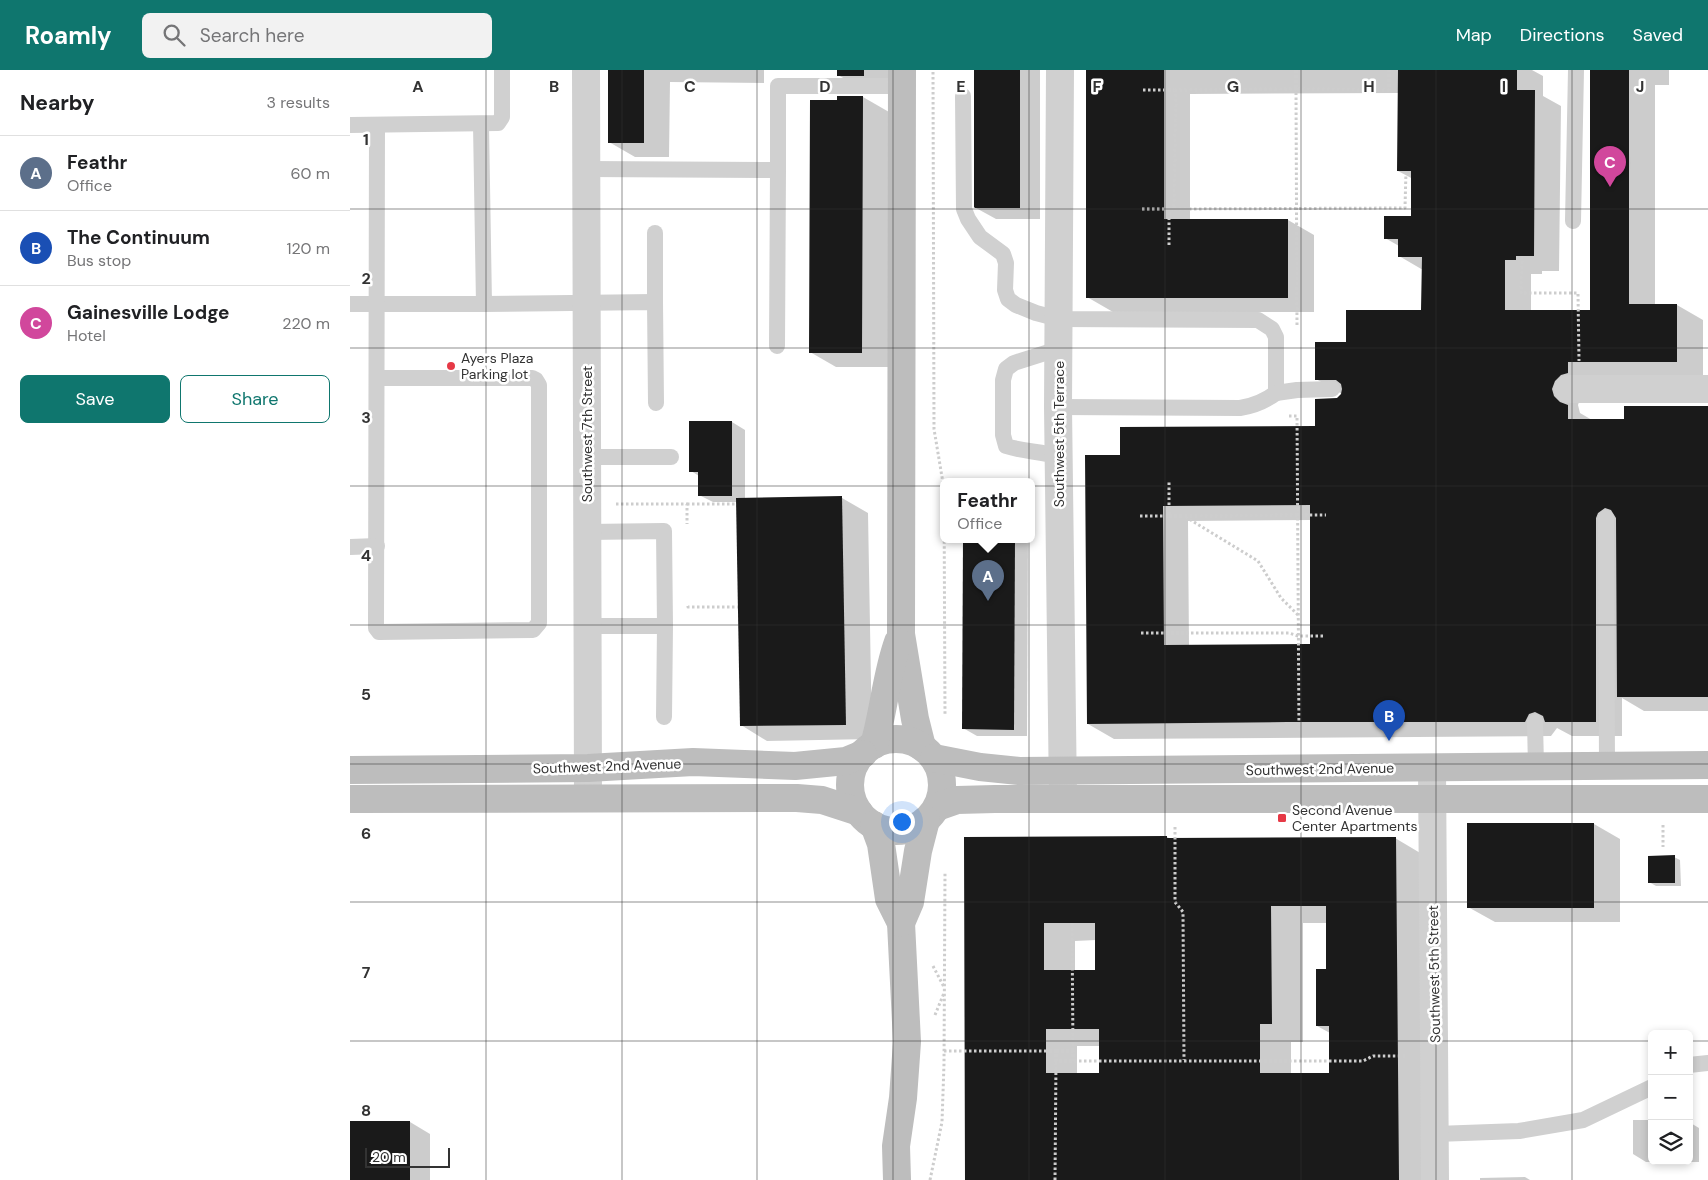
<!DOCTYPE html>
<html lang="en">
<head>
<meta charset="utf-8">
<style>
	:root { --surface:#fff; --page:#f2f2f2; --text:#202124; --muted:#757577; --line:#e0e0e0; --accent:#0f766e }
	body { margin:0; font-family:"DM Sans",sans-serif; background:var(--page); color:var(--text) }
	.controls { position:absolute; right:15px; bottom:15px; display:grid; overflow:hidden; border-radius:8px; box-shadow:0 2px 8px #0003 }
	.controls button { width:45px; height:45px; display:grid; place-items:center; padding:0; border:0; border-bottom:1px solid var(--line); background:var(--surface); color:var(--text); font:25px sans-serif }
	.scale { position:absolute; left:15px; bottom:12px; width:85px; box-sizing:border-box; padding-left:5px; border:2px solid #333; border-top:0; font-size:14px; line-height:18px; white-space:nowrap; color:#333; -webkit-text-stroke:4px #fff; paint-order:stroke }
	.you { position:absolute; left:551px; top:751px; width:18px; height:18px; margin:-12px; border:4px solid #fff; border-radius:50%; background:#1a73e8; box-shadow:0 0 0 8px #1a73e833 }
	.badge { display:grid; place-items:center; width:32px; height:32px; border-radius:50%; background:var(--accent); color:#fff; font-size:16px; font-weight:700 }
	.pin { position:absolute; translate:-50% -41px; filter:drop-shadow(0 1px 2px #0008) }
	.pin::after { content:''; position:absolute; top:26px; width:18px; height:15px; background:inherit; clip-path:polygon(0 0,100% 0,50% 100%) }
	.popup { position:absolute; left:590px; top:408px; width:95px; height:65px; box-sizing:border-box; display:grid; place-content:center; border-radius:8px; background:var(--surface); filter:drop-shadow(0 1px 4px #0005); font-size:16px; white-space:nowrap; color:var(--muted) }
	.popup b { font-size:19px; color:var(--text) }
	.popup::after { content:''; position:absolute; left:50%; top:100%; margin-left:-10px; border:10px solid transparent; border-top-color:var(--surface) }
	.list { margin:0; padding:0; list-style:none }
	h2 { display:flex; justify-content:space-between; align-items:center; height:65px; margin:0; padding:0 20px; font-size:21px }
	h2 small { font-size:16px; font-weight:400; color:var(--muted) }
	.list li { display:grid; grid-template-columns:32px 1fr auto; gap:15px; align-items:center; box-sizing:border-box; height:75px; padding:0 20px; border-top:1px solid var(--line) }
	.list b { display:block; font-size:19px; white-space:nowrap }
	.list p { margin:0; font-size:16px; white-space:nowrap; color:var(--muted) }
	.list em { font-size:16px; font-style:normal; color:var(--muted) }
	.actions { display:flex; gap:10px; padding:15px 20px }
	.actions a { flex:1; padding:11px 0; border:1px solid var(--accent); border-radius:8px; text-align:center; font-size:18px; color:var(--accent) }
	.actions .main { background:var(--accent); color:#fff }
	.icon { flex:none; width:28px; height:28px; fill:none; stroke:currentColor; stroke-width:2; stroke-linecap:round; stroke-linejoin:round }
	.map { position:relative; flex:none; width:1358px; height:1110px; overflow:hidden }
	header { display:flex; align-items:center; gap:30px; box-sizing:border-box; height:70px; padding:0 25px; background:var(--accent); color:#fff }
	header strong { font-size:24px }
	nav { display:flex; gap:28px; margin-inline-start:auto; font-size:18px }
	.search { width:350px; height:45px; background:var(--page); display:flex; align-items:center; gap:12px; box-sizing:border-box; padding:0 18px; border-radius:8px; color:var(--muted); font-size:19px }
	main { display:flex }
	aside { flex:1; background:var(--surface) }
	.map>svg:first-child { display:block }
	.shadow { fill:#0003; fill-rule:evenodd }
	.building { fill:#1a1a1a; fill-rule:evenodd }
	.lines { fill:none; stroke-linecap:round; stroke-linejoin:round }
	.path { stroke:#cdcdcd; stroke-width:3; stroke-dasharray:2.5 2.5; stroke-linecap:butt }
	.lane { stroke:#d0d0d0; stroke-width:16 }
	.street { stroke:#d0d0d0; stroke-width:28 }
	.secondary { stroke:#bdbdbd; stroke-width:28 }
	.grid { fill:none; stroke:#333; stroke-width:1; stroke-opacity:0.55 }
	.poi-dot { fill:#e63946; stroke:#fff; stroke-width:2 }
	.labels { text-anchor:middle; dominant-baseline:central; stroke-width:5; stroke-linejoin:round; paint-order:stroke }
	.poi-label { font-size:14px; fill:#333; stroke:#fff; text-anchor:start }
	.street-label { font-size:14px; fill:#333; stroke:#fff }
	.grid-label { font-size:16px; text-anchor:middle; font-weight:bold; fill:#333; stroke:#fff; stroke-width:5; stroke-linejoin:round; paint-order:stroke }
</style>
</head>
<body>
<header>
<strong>Roamly</strong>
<div class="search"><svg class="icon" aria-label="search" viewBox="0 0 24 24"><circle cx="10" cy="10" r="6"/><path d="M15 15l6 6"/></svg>Search here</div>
<nav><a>Map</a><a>Directions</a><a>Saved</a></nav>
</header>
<main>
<aside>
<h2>Nearby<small>3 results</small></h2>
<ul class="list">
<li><span class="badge" style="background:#5c6f8a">A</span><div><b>Feathr</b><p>Office</p></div><em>60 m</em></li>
<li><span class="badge" style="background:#1a4fb4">B</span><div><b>The Continuum</b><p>Bus stop</p></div><em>120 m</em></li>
<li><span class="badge" style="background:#d1479c">C</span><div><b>Gainesville Lodge</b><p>Hotel</p></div><em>220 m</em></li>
</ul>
<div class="actions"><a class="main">Save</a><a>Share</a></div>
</aside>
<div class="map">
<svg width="1358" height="1110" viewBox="0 0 1358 1110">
	<rect width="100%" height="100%" fill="#fff"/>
	<g class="shadow">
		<path d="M 259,0 L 414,0 L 414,13 L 320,12 L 319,87 L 285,87 L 259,72 Z"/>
		<path d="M 488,0 L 539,0 L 539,20 L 514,20 L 488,5 Z"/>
		<path d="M 625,0 L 690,0 L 690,149 L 646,149 L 626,138 Z"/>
		<path d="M 737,0 L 1182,0 L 1193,6 L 1193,26 L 1211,36 L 1209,201 L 1192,201 L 1192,204 L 1181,204 L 1181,241 L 1241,241 L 1242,0 L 1319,0 L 1319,15 L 1305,15 L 1305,235 L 1327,235 L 1353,250 L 1353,306 L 1231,326 L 1228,335 L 1230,343 L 1242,350 L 1275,350 L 1358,337 L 1358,641 L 1294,641 L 1272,628 L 1272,666 L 1222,666 L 1207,658 L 1201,666 L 764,669 L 738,654 L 772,386 L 966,357 L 992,324 L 966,309 L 997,273 L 1072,241 L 1073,200 L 1049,186 L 1049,176 L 1035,168 L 1062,147 L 1063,109 L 1048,101 L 1049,23 L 840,24 L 840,150 L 938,150 L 964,165 L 964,242 L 763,242 L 737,227 ZM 961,450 L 961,575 L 839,576 L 838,451 Z"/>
		<path d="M 488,27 L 513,27 L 539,42 L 538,297 L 486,297 L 460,282 Z"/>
		<path d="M 382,352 L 395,360 L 395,429 L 492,428 L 518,443 L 522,669 L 417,671 L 391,655 L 387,432 L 363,432 L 349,425 L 349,406 L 341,401 Z"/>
		<path d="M 614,408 L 665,408 L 672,412 L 614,412 Z"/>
		<path d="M 614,470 L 678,470 L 677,666 L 627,666 L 613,658 Z"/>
		<path d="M 1244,754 L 1270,769 L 1270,852 L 1145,852 L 1118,837 Z"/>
		<path d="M 817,767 L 821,769 L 1045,768 L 1077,787 L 1079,1110 L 616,1110 L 615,768 ZM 953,853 L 977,853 L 977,900 L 967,956 L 980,963 L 980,1004 L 941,1004 L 941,972 L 953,972 ZM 746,870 L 746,901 L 725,901 L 725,871 ZM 727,976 L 751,976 L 751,1005 L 727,1005 Z"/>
		<path d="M 1324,787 L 1330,790 L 1331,816 L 1306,816 L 1299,812 Z"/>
		<path d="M 1283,1050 L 1302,1050 L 1302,1091 L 1339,1091 L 1339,1052 L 1349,1058 L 1349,1092 L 1296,1092 L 1283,1084 Z"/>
		<path d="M 0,1052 L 60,1052 L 80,1064 L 80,1110 L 0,1110 Z"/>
		<path d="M 1175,1107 L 1180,1110 L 1130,1110 L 1130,1108 Z"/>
	</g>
	<g class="building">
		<rect x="258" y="0" width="36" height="73"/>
		<rect x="487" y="0" width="27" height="6"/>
		<path d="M 624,0 L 670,0 L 670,138 L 625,138 L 624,137 Z"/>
		<path d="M 736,0 L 814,0 L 814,149 L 938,149 L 938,228 L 736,228 Z"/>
		<path d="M 1048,0 L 1167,0 L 1167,20 L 1185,20 L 1184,186 L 1166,186 L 1166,190 L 1155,190 L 1155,240 L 1240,240 L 1240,0 L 1279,0 L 1279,234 L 1327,234 L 1327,292 L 1218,292 L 1218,303 L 1211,305 L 1205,311 L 1202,319 L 1204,326 L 1210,332 L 1218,335 L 1218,349 L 1274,349 L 1274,336 L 1358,336 L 1358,627 L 1267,627 L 1266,448 L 1261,440 L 1255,438 L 1248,443 L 1246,448 L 1246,652 L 1195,652 L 1193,646 L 1185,642 L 1179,644 L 1175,652 L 937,652 L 737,654 L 735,385 L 770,385 L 770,357 L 965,356 L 965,329 L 987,328 L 991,324 L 992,319 L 991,314 L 986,310 L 965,310 L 965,272 L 996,272 L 996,240 L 1071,240 L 1072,187 L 1048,187 L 1048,169 L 1034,169 L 1034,146 L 1061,146 L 1061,101 L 1047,101 ZM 960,435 L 960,574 L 814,575 L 813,436 Z"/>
		<path d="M 487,26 L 513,26 L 512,283 L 459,283 L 460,30 L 487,30 Z"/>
		<path d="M 339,351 L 382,351 L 382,426 L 348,426 L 348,402 L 339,402 Z"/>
		<path d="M 492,426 L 496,655 L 390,656 L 386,428 Z"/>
		<path d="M 613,470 L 665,470 L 664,660 L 612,659 Z"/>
		<rect x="1117" y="753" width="127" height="85"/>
		<path d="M 817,766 L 817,768 L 1046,767 L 1049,1110 L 615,1110 L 614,767 ZM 921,836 L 976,836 L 976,899 L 966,899 L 966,956 L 979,956 L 979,1003 L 910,1003 L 910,954 L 922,954 ZM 694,853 L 745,853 L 745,900 L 694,900 ZM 696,959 L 749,959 L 749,1003 L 696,1003 Z"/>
		<path d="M 1325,785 L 1325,813 L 1298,813 L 1298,786 Z"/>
		<rect x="0" y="1051" width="60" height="59"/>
	</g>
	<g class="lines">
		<g class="path">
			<path d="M 946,0 L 946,19 L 1039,20 L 1039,0"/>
			<path d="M 583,2 L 584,359 L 594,419 L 595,645"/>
			<path d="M 793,20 L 826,20"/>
			<path d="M 792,139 L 824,139"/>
			<path d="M 819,175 L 819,139"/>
			<path d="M 1172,186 L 1171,223 L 1228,223 L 1229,291"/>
			<path d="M 947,255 L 946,19 L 826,20 L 824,139 L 1055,138 L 1056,101"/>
			<path d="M 939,346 L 947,346 L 949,662"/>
			<path d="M 266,434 L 337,434 L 337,454"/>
			<path d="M 337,434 L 386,434"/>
			<path d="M 790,446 L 819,446 L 819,410"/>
			<path d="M 819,446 L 834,446"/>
			<path d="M 338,536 L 338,537 L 388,537"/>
			<path d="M 948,545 L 931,528 L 908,491 L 834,446 L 976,445"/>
			<path d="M 791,563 L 939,563 L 948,566 L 974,566"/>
			<path d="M 1047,642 L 1047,647"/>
			<path d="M 1313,755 L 1313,777"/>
			<path d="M 825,757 L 825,832 L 833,842 L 834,990"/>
			<path d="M 722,853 L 723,981"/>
			<path d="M 583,896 L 594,917"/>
			<path d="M 585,945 L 594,923"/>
			<path d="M 594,981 L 706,981 L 706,991 L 1013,991 L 1023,986 L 1057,986"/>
			<path d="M 706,981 L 723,981 L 723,991"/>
			<path d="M 580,1110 L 592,1052 L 594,994 L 595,802"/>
			<path d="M 705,1110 L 706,991"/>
		</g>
		<g class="lane">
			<path d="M 613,26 L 614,139 L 618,149 L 630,167 L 653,184 L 656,193 L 655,220 L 658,229 L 666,235 L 686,243 L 709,249 L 908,250 L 922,259 L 926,267 L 926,323 C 914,332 904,336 890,338 L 708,337"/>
			<path d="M 131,54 L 134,234 L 305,232 L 306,333"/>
			<path d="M 0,55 L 148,53 L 152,47 L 152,0"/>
			<path d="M 236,99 L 428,100 L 427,276"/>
			<path d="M 428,100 L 428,16 L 552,16"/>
			<path d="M 1223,151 L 1226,0"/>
			<path d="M 305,163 L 305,232"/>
			<path d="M 0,234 L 134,234"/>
			<path d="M 708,279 L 664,293 L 656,299 L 653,310 L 653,365 L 656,376 C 674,382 692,381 709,387"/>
			<path d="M 27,308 L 182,308 L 186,310 L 189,315 L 189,553 L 183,560 L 29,562 L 26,558 L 27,55"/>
			<path d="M 926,323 L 947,320 L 982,319"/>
			<path d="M 237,387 L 321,387"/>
			<path d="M 1256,448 L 1257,696"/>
			<path d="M 237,462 L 314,461 L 315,556"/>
			<path d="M 0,477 L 27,476"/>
			<path d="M 237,556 L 315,556 L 314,647"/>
			<path d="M 1185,652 L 1186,697"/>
			<path d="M 1339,995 L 1358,993"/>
			<path d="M 1086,1064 L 1169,1061 L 1233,1050 L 1302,1017"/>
		</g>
		<g class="street">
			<path d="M 236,0 L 238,728"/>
			<path d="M 710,0 L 708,337 L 713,729"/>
			<path d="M 1218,319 L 1358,319"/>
			<path d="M 1082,698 L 1085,1110"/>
		</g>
		<g class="secondary">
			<path d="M 552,0 L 551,564 L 565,649 L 572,677"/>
			<circle cx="546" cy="715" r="46"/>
			<path d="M 524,675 C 534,641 536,605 548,572"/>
			<path d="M 584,688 L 630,697 L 669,701 L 1358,695"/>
			<path d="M 0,700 L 238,698 L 343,692 L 445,696 L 496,691 L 513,684"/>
			<path d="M 0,729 L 447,728 L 472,730 L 509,742"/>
			<path d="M 587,737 L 607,730 L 645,729 L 1358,729"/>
			<path d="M 524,755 L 531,774 L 539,829 L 551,853 L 557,972 L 553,1028 L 546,1076 L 547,1110"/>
			<path d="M 551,853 L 560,832 L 568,781 L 576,750"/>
		</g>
	</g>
	<path class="grid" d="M 136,0 L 136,1110M 272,0 L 272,1110M 407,0 L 407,1110M 543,0 L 543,1110M 679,0 L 679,1110M 815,0 L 815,1110M 951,0 L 951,1110M 1086,0 L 1086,1110M 1222,0 L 1222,1110M 0,139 L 1358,139M 0,278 L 1358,278M 0,416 L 1358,416M 0,555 L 1358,555M 0,694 L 1358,694M 0,832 L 1358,832M 0,971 L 1302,971M 1339,971 L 1358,971"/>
	<g class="poi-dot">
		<circle cx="101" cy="296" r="5"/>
		<rect x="927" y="743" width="10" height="10" rx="2.5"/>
	</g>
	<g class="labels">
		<g class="poi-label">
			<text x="111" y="288">Ayers Plaza<tspan x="111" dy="16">Parking lot</tspan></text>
			<text x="942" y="740">Second Avenue<tspan x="942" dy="16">Center Apartments</tspan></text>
		</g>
		<g class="street-label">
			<text transform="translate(237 364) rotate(-90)">Southwest 7th Street</text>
			<text transform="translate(709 364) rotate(-90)">Southwest 5th Terrace</text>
			<text transform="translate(257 696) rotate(-2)">Southwest 2nd Avenue</text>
			<text transform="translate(970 699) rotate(-1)">Southwest 2nd Avenue</text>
			<text transform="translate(1084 904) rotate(-91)">Southwest 5th Street</text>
		</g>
	</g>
	<g class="grid-label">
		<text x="68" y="22">A</text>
		<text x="204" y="22">B</text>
		<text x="340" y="22">C</text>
		<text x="475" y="22">D</text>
		<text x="611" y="22">E</text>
		<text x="747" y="22">F</text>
		<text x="883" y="22">G</text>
		<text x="1019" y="22">H</text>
		<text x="1154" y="22">I</text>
		<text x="1290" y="22">J</text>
		<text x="16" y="75">1</text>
		<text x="16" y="214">2</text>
		<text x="16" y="353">3</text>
		<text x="16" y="491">4</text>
		<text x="16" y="630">5</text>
		<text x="16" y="769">6</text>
		<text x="16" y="908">7</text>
		<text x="16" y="1046">8</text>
	</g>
</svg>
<div class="controls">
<button>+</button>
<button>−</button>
<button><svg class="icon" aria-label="layers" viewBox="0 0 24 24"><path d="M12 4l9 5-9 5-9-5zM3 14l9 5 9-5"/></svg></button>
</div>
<div class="scale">20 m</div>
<div class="you"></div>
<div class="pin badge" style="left:638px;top:531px;background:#5c6f8a">A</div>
<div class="popup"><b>Feathr</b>Office</div>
<div class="pin badge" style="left:1039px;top:671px;background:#1a4fb4">B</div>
<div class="pin badge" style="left:1260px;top:117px;background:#d1479c">C</div>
</div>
</main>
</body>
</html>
